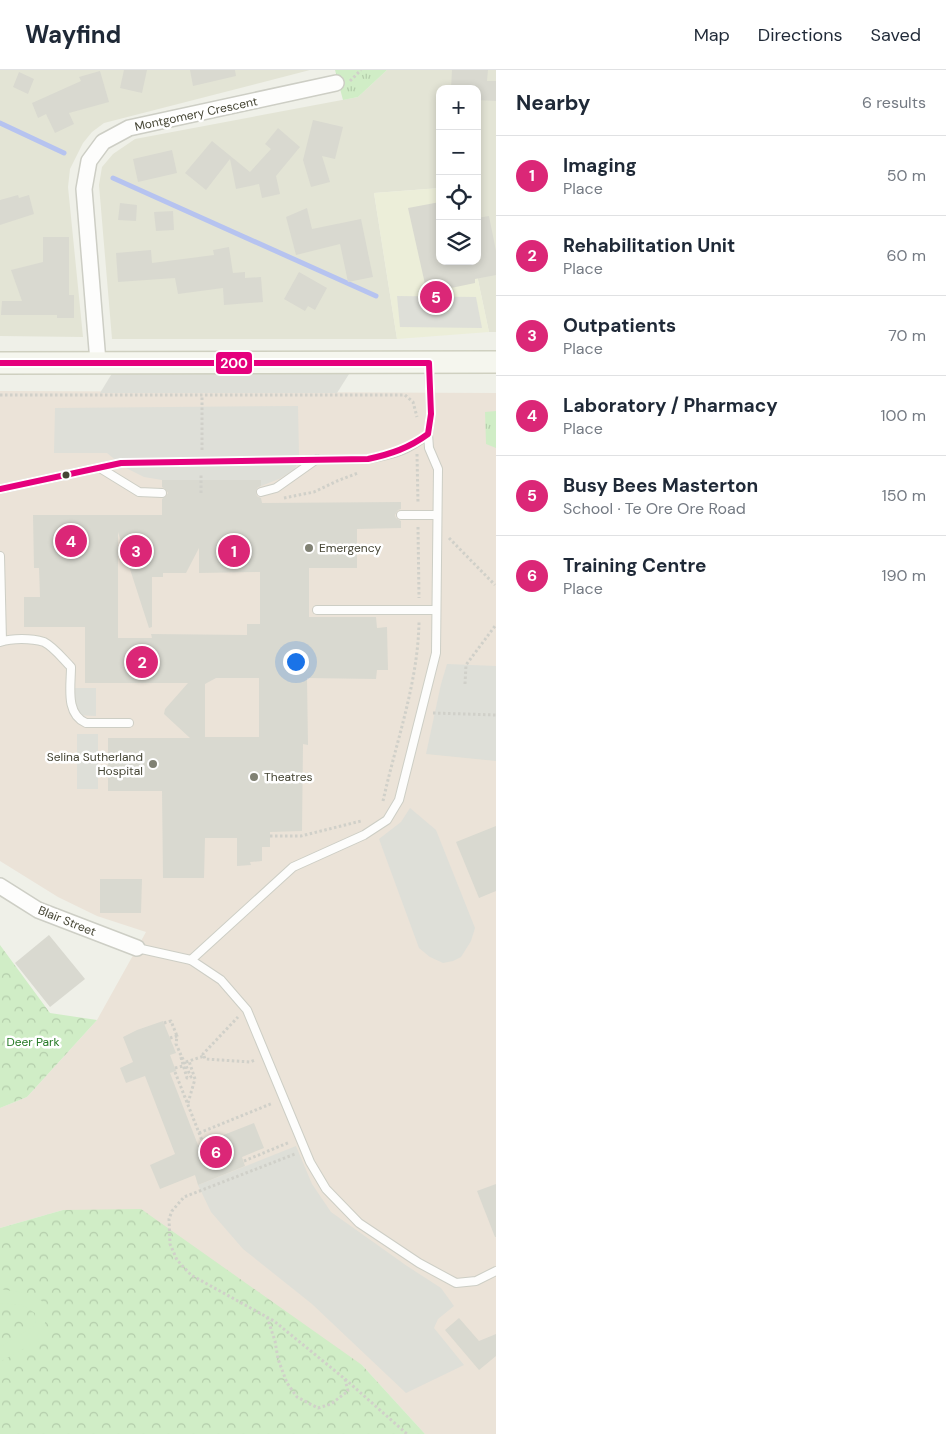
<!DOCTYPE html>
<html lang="en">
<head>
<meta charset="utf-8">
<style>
	:root { --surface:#fff; --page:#f6f6f7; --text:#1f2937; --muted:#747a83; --line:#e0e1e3; --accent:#db2777 }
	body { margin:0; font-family:"DM Sans",sans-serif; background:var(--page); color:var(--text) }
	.controls { position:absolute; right:15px; top:15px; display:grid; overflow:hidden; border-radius:10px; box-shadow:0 2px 8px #0003 }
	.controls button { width:45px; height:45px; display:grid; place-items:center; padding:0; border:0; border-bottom:1px solid var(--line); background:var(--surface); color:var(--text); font:25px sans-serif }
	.you { position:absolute; left:295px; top:591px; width:18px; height:18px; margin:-12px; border:4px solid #fff; border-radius:50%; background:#1a73e8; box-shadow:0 0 0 8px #1a73e833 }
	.badge { display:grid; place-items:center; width:32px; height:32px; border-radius:50%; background:var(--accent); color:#fff; font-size:16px; font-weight:700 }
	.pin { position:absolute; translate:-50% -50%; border:2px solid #fff; box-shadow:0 1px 5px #0006 }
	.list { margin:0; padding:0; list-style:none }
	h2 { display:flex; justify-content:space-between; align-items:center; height:65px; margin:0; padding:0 20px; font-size:21px }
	h2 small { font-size:16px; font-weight:400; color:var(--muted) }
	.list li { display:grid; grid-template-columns:32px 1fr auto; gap:15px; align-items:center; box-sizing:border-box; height:80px; padding:0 20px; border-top:1px solid var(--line) }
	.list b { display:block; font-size:19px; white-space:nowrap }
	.list p { margin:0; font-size:16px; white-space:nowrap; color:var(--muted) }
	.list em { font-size:16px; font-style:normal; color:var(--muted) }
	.icon { flex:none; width:28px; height:28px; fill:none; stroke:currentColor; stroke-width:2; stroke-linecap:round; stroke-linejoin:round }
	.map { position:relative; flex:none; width:496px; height:1364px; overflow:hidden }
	header { display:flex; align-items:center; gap:30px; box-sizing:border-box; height:70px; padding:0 25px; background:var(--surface); border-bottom:1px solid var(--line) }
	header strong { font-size:24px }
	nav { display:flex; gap:28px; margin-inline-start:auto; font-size:18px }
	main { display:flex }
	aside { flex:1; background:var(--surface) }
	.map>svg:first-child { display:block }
	.residential { fill:#e3e4d5 }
	.education { fill:#eceed9 }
	.medical { fill:#ebe3d8 }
	.grass { fill:url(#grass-tufts) }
	.forest { fill:url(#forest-crowns) }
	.pitch { fill:#d0edc6 }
	.parking { fill:#dedfd8 }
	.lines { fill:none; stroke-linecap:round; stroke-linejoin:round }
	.stream { stroke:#b6c3f0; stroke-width:5 }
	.building { fill:#d9d9d0; fill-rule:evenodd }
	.lane-casing { stroke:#cdcec5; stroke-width:10 }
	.street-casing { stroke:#cdcec5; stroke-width:18 }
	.secondary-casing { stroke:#cfd0c0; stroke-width:24 }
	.path { stroke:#d0d0c9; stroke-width:3; stroke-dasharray:2.5 2.5; stroke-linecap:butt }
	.lane { stroke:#fdfdfc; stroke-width:8 }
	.street { stroke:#fdfdfc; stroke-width:15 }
	.secondary { stroke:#f5f6ee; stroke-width:21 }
	.bus-1-casing { stroke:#fff; stroke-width:10 }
	.bus-1 { stroke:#e5007d; stroke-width:6 }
	.bus-dot { fill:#454534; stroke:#fff; stroke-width:2 }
	.poi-dot { fill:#808173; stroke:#fff; stroke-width:2 }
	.labels { text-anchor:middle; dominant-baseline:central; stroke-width:5; stroke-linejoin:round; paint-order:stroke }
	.street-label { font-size:12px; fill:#454534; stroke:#fff }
	.poi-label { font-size:12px; fill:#454534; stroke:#fff; text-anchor:start }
	.park-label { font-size:12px; fill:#257a25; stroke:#fff }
	.line-badge { stroke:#fff; stroke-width:2 }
	.badge-label { font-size:14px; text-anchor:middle; font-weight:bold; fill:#fff }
</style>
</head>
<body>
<header>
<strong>Wayfind</strong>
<nav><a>Map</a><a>Directions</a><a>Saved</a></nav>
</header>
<main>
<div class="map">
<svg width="496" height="1364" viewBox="0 0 496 1364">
	<defs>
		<pattern id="grass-tufts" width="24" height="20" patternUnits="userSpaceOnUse" patternTransform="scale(1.25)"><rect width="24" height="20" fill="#d0edc6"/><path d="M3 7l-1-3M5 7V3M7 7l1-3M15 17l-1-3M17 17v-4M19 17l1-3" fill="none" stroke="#b4cdab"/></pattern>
		<pattern id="forest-crowns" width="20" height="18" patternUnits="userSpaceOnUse" patternTransform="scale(1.25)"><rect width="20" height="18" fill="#d0edc6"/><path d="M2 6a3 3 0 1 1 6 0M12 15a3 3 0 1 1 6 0" fill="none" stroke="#b4cdab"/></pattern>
	</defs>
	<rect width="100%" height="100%" fill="#eff0e8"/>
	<g class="residential">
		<path d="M 0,0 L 310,0 L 104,53 L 92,62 L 83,73 L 70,99 L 68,117 L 83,267 L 0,266 Z"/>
		<path d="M 387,0 L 496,0 L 496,262 L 489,262 L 474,191 L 477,191 L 477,19 L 440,19 L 440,118 L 374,123 L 397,269 L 112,269 L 99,115 L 102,97 L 113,84 L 135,69 L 358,27 Z"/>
	</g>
	<path class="education" d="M 440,118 L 440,191 L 474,191 L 489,262 L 397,269 L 374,123 Z"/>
	<path class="medical" d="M 0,321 L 496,323 L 496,1364 L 425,1364 L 362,1295 L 63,1140 L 0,1158 L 0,1038 L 27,1027 L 97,950 L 146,862 L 97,846 L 58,827 L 0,791 Z"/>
	<g class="grass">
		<path d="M 335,0 L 387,0 L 358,27 L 343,30 Z"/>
		<path d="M 496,341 L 496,378 L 486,374 L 485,342 Z"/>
	</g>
	<g class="forest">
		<path d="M 0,875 L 50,943 L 97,950 L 27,1027 L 0,1038 Z"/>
		<path d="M 141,1139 L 362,1295 L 425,1364 L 0,1364 L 0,1158 L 63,1140 Z"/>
	</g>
	<path class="pitch" d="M 0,1219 C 17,1222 55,1224 46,1250 C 44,1255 43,1263 39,1267 C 28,1278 13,1284 0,1292 L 0,1277 L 36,1255 L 35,1243 L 22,1235 L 0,1233 Z"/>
	<g class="parking">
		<path d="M 397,226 L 476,227 L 482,258 L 400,257 Z"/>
		<path d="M 119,292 L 356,293 L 337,323 L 100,323 Z"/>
		<path d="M 298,336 L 299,385 L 295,399 L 279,409 L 261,416 L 162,410 L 144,407 L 124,397 L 107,383 L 54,383 L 55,338 Z"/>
		<path d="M 447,594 L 496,596 L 496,691 L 426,684 L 441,614 Z"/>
		<path d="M 71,618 L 96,618 L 96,646 L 74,645 Z"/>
		<rect x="77" y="664" width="21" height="55"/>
		<path d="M 410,738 L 436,760 L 475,858 L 471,871 L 461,887 L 453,891 L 443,893 L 430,887 L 419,878 L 379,769 L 401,752 Z"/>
		<path d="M 296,1076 L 312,1114 L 331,1142 L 407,1196 L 441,1218 L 454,1236 L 438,1249 L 434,1258 L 464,1295 L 406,1323 L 312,1234 L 243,1179 L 211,1142 L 198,1115 Z"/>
	</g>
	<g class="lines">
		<g class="stream">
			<path d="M 0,53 L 64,83"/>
			<path d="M 113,108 L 376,226"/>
		</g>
	</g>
	<g class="building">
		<path d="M 124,0 L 147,0 L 142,23 L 120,18 Z"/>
		<path d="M 190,0 L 235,0 L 236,6 L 193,16 Z"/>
		<path d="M 452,0 L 488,0 L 487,11 L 496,11 L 496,31 L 477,30 L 477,19 L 451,19 Z"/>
		<path d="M 100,1 L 109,32 L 69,43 L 74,54 L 55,63 L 46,44 L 38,48 L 32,33 L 81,11 L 79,7 Z"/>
		<path d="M 19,2 L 34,9 L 28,24 L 13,17 Z"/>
		<path d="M 313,50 L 343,57 L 335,89 L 322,86 L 330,112 L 311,117 L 303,90 Z"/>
		<path d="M 278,58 L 300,77 L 276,106 L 280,124 L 262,128 L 259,114 L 236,119 L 230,89 L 206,120 L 185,103 L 212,71 L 250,102 L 271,79 L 265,74 Z"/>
		<path d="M 172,80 L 177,103 L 138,112 L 133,89 Z"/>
		<path d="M 18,125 L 19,128 L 29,125 L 34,144 L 0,155 L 0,130 Z"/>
		<path d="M 440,132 L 440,191 L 477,191 L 477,148 L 489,146 L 496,181 L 496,205 L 475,209 L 475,213 L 427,223 L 408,138 Z"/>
		<path d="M 120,133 L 137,135 L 136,151 L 118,150 Z"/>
		<path d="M 307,138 L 312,159 L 361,149 L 373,207 L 348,212 L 340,174 L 296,185 L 286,147 Z"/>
		<path d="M 173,141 L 174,160 L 156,161 L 154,142 Z"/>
		<path d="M 43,167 L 69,167 L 69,225 L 74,225 L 74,248 L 57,248 L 57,245 L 1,245 L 2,231 L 22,231 L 11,200 L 43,192 Z"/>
		<path d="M 229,177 L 233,203 L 245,202 L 245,208 L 261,207 L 263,232 L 224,235 L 223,218 L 178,224 L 175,208 L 118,212 L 116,183 L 151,180 L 152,193 L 214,185 L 213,180 Z"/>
		<path d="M 299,202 L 327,218 L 315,240 L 308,236 L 305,241 L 284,229 Z"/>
		<path d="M 162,410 L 261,410 L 261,416 L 257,418 L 256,423 L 257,426 L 261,428 L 262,433 L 401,432 L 401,439 L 398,440 L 395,445 L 396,448 L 401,451 L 401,458 L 357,459 L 357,498 L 309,498 L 309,547 L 376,547 L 377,558 L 387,557 L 388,600 L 377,600 L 376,609 L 307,608 L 308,675 L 303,674 L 302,761 L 270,762 L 270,777 L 262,777 L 262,791 L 250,792 L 251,795 L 237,796 L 237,768 L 205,768 L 204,808 L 163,808 L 162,721 L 108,721 L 108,668 L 190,668 L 164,644 L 165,639 L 188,613 L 85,613 L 85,557 L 24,557 L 24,527 L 40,527 L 39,498 L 34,498 L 33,445 L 162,445 L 162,429 L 166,426 L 168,423 L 165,419 L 162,417 ZM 118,462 L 149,558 L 152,557 L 152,507 L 163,507 L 163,503 L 186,503 L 199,478 L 199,503 L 260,502 L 260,554 L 247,554 L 247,565 L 151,564 L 152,568 L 118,568 ZM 216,608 L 259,608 L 259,667 L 205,667 L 205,614 Z"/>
		<path d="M 496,756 L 496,821 L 479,828 L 456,772 Z"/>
		<path d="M 100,809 L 142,809 L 141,843 L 100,843 Z"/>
		<path d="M 49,865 L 85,909 L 50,937 L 15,893 Z"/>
		<path d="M 163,951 L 176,983 L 170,985 L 176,1001 L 170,1003 L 198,1075 L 254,1053 L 264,1078 L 242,1087 L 245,1096 L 198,1115 L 195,1105 L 160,1119 L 150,1095 L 175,1084 L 145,1006 L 126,1013 L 120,998 L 133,992 L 123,967 L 137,960 Z"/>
		<path d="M 496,1114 L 496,1167 L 495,1167 L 477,1121 Z"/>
		<path d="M 459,1248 L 479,1271 L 496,1264 L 496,1286 L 479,1300 L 445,1260 Z"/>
	</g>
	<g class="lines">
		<defs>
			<g id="lane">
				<path d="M 100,398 L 139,422 L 162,423"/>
				<path d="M 0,419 L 121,393 L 368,389 C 394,384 407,381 428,364"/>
				<path d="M 261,422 L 276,418 L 317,389"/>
				<path d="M 401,445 L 436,445"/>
				<path d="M 0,486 L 2,571"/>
				<path d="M 317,540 L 436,540"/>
				<path d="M 0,572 C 12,568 31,568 44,572 C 54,577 63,589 71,597 C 71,616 65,644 86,653 L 129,653"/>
				<path d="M 137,878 L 191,890 L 221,910 L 247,940 L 310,1092 L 326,1119 L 359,1153 L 419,1193 L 456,1213 L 476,1211 L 496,1201"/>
				<path d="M 191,890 L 293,797 L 364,765 L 387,750 L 399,730 L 436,583 L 438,399 L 429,378 L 428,364 L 431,344 L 429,293"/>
			</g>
			<g id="street">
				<path d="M 98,292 L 84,119 L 89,91 L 103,72 L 129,58 L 336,13"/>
				<path d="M 0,816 L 38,840 L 137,878"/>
			</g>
			<path id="secondary" d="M 0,293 L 496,292"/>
		</defs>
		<use href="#lane" class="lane-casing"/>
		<use href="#street" class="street-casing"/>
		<use href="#secondary" class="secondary-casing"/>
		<g class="path">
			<path d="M 350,11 L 361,0"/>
			<path d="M 0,325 L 405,325 L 413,332 L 417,347"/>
			<path d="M 202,380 L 202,326"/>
			<path d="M 417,384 L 418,433"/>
			<path d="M 201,423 L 201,404"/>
			<path d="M 284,428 L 314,422 L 337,411 L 358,403"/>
			<path d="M 418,457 L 419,528"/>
			<path d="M 449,468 L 495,515"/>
			<path d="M 465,614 L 466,595 L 495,556"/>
			<path d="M 433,643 L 496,645"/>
			<path d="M 383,731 C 396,672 418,613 419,552"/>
			<path d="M 270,766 L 301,766 L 361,751"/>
			<path d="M 164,953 L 171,951 L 177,966"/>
			<path d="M 170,968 L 177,966 L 176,974 L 191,1007 L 187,1008 L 180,984"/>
			<path d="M 204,986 L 205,989 L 250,992 L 255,990"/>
			<path d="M 186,992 L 204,986 L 203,984 L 238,947"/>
			<path d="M 175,998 L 183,996"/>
			<path d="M 175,1002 L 203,1073"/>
			<path d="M 188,1033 L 195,1009 L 189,991"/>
			<path d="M 199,1063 L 273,1033"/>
			<path d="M 244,1091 L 290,1072"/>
			<path d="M 267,1247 L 275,1271 L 278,1289 L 287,1313 L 297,1327 L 318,1338 L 331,1334 L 348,1321 L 345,1309 L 274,1251 L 191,1205 L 177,1190 L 170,1174 L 169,1149 L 172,1141 L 184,1127 L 295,1084"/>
			<path d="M 345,1309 L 407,1364"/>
		</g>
		<use href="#lane" class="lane"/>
		<use href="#street" class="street"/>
		<use href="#secondary" class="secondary"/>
		<defs>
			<path id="bus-1" d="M 0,293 L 429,293 L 431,344 L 428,364 C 409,378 391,384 368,389 L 121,393 L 0,419"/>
		</defs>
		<use href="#bus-1" class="bus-1-casing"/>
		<use href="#bus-1" class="bus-1"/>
	</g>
	<circle class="bus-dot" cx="66" cy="405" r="4.5"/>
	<g class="poi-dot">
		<circle cx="309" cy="478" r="5"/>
		<circle cx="153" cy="694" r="5"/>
		<circle cx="254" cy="707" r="5"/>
	</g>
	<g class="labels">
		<g class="street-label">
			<text transform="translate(196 44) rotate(-12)">Montgomery Crescent</text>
			<text transform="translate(67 851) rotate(22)">Blair Street</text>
		</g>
		<g class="poi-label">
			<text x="319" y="478">Emergency</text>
			<text x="143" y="687" text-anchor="end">Selina Sutherland<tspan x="143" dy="14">Hospital</tspan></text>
			<text x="264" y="707">Theatres</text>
		</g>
		<g class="park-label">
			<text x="33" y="972">Deer Park</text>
		</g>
	</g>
	<rect class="line-badge" x="215" y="281" width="38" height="24" rx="5" fill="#e5007d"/>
	<g class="badge-label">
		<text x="234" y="298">200</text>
	</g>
</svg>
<div class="controls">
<button>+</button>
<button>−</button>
<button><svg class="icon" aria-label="locate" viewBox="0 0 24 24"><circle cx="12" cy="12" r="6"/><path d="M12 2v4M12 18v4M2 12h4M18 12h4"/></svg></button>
<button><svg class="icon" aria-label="layers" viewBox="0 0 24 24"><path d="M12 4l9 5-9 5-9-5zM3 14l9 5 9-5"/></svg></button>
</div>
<div class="you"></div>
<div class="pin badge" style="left:234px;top:481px">1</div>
<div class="pin badge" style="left:142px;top:592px">2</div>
<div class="pin badge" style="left:136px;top:481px">3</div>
<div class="pin badge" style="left:71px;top:471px">4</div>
<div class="pin badge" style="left:436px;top:227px">5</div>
<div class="pin badge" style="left:216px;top:1082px">6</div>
</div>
<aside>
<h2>Nearby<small>6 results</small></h2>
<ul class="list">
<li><span class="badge">1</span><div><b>Imaging</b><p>Place</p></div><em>50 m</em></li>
<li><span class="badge">2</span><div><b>Rehabilitation Unit</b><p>Place</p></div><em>60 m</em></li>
<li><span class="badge">3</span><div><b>Outpatients</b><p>Place</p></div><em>70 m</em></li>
<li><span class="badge">4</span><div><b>Laboratory / Pharmacy</b><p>Place</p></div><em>100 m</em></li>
<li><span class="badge">5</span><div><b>Busy Bees Masterton</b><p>School · Te Ore Ore Road</p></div><em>150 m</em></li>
<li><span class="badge">6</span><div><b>Training Centre</b><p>Place</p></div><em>190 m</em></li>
</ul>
</aside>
</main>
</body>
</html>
